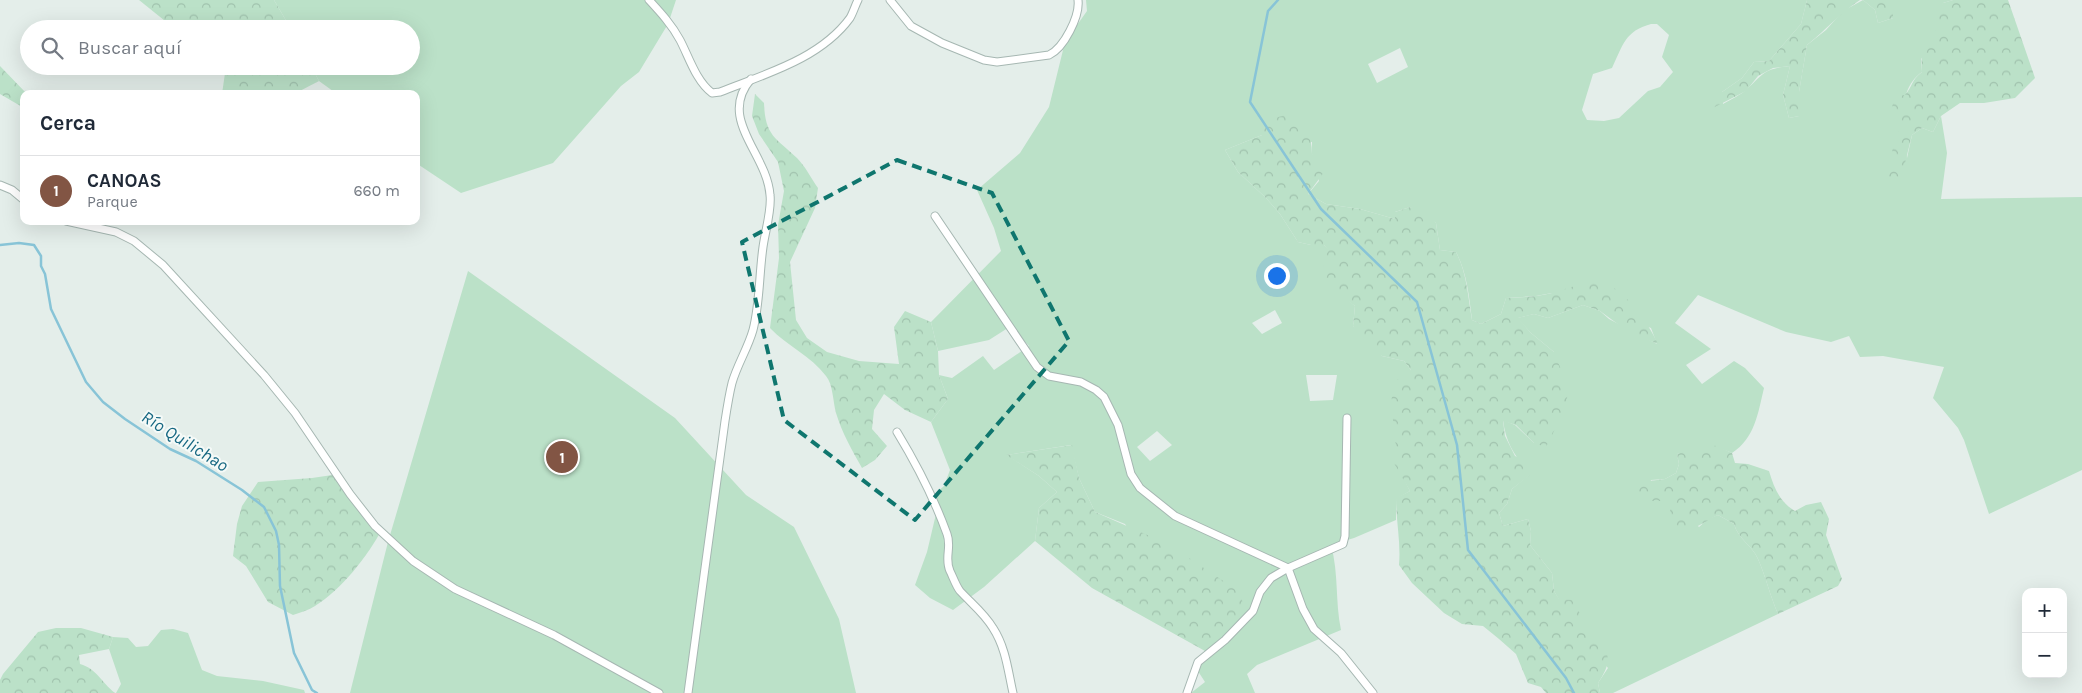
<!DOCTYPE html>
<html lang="es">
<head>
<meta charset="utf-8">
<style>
	:root { --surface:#fff; --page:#f2f2f3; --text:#1f2937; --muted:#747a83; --line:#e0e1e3; --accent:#825544 }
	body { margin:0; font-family:Karla,sans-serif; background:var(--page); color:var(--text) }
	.controls { position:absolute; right:15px; bottom:15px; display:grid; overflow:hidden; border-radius:10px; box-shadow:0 5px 20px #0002 }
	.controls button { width:45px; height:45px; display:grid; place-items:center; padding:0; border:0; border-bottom:1px solid var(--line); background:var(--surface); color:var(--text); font:25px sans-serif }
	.you { position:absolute; left:1276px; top:275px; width:18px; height:18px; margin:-12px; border:4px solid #fff; border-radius:50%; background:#1a73e8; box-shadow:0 0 0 8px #1a73e833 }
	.badge { display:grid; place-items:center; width:32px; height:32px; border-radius:50%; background:var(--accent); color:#fff; font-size:16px; font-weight:700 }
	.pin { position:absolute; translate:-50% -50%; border:2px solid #fff; box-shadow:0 1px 5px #0006 }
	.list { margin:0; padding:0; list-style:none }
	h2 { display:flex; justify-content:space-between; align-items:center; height:65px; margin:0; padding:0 20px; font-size:21px }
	h2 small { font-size:16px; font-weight:400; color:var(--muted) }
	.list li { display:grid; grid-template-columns:32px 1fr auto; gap:15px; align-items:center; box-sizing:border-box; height:70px; padding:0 20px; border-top:1px solid var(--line) }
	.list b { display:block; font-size:19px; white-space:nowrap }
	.list p { margin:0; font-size:16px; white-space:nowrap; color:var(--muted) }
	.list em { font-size:16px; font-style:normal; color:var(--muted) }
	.icon { flex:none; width:28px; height:28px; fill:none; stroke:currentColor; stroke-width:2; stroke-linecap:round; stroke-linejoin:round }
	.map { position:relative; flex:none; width:2082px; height:693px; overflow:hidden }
	.search { position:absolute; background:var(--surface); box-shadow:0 5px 20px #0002; left:20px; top:20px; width:400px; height:55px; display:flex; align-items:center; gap:12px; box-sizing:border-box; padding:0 18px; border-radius:28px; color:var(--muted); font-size:19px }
	.panel { position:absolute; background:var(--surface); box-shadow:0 5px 20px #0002; left:20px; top:90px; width:400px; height:135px; border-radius:10px }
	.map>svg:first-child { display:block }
	.green { fill:#bbe1c8; fill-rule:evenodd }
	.forest { fill:url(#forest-crowns) }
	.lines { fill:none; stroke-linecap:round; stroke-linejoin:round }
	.stream { stroke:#88c4d7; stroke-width:2.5 }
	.street-casing { stroke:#a6b7b2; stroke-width:9 }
	.street { stroke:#fff; stroke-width:7 }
	.marked { fill:none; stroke:#0f766e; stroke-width:4; stroke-dasharray:10 6; stroke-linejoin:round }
	.labels { text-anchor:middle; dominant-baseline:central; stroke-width:4; stroke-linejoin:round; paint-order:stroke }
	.water-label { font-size:18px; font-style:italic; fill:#176882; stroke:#f5faf8 }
</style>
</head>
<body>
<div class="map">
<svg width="2082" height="693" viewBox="0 0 2082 693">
	<defs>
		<pattern id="forest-crowns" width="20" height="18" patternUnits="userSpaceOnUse" patternTransform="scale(1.25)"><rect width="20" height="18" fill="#bbe1c8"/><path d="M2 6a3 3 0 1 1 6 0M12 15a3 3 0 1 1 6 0" fill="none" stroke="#a0c2ad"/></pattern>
	</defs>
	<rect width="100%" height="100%" fill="#e4eeea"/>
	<g class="green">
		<path d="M 274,0 L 676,0 L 668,24 L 639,72 L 621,86 L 553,163 L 461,193 L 416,163 L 416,94 L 337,94 L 319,81 L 311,66 L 411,66 L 411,29 L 291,29 Z"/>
		<path d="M 1086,0 L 1807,0 L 1801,24 L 1769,61 L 1754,62 L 1742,78 L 1722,92 L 1723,104 C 1731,99 1741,95 1747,89 C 1765,72 1764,69 1790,66 L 1783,95 L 1789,118 L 1799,116 L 1799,92 L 1807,45 L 1826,30 L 1843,11 L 1863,0 L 1875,10 L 1878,23 L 1893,18 L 1893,0 L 1953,0 L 1943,3 L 1942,29 L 1921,59 L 1922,72 C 1896,90 1903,129 1907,158 L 1912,135 L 1922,128 L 1933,132 L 1941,116 L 1947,153 L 1941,199 L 2082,197 L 2082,470 L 1989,514 L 1964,440 L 1958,428 L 1933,398 L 1944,367 L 1883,356 L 1860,357 L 1849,336 L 1831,342 L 1786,332 L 1698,295 L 1675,323 L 1711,349 L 1686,365 L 1702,384 L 1734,361 L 1745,368 L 1764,388 C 1758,413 1755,438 1732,453 C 1701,440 1705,450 1677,454 L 1679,464 L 1676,473 L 1665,479 L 1651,480 L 1645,501 L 1674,501 L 1699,527 L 1708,519 L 1718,515 L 1734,524 C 1738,539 1752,545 1758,559 C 1766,577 1770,596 1778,614 L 1613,693 L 1600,693 L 1598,683 L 1608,668 L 1577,632 L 1554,591 L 1552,573 L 1530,545 L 1531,531 L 1528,519 L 1503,526 L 1499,513 L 1507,504 L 1512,489 L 1530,474 C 1515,456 1506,444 1503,420 L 1515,425 L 1534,443 L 1554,352 L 1531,333 L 1517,318 L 1534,314 L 1548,318 L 1583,305 L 1600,311 L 1609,319 L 1657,344 L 1651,328 L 1552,293 L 1536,296 L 1506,298 L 1501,314 L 1481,324 L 1472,320 C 1469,296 1467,273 1456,252 L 1440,250 L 1436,223 L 1410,207 L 1395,212 L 1395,219 L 1360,209 L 1326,204 L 1308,194 L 1319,181 L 1312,154 L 1312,142 L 1262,135 L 1225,150 L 1238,172 L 1266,198 L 1280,214 L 1298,242 L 1311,245 L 1324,245 L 1330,250 L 1348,300 L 1355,306 L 1353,326 L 1382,356 L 1404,361 L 1411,370 C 1400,416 1386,446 1410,491 L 1396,499 L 1396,520 L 1354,538 L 1331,545 C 1339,575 1335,601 1341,630 L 1257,665 L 1247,674 L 1255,693 L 1191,693 L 1205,682 L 1194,665 L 1198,662 L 1205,651 L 1125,524 L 1095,512 L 1079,478 L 1071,445 L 1007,455 L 1039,476 L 1057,492 L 1039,508 L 1035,541 L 984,587 L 953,610 L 930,598 L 915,585 L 927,552 L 936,514 L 929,499 L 944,486 L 950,470 L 931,422 L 948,399 L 939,375 L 952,378 L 983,356 L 994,370 L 1029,346 L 1011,326 L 989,340 L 938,351 L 931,322 L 1001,251 L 994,228 L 977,190 L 1020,153 L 1049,107 L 1065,42 L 1087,11 ZM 1651,24 L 1657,24 L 1669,35 L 1662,57 L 1673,72 L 1660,87 L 1648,91 L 1619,118 L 1604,121 L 1587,120 L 1582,110 L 1593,74 L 1612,68 C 1623,45 1625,31 1651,24 ZM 1400,48 L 1408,67 L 1377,83 L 1368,64 ZM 1275,310 L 1282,323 L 1262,334 L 1252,323 ZM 1306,375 L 1337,375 L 1333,400 L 1310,401 ZM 1157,431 L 1172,445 L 1150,461 L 1137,447 Z"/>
		<path d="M 468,271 L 675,418 L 746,495 L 794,527 L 839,619 L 856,693 L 350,693 L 388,542 Z"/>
		<path d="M 173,629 L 188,633 L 202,670 L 217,676 L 263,681 L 304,690 L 305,693 L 116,693 L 121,684 L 109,649 L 113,637 L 128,638 L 136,647 L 148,646 L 161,630 Z"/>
	</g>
	<g class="forest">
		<path d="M 139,0 L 274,0 L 291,29 L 175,29 Z"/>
		<path d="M 1807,0 L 1860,0 C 1840,13 1826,30 1807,45 L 1799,92 L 1799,116 L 1789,118 L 1783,95 L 1790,66 L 1773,68 L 1758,76 L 1746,91 L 1703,113 L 1722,92 L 1742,78 L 1754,62 L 1769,61 L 1801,24 Z"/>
		<path d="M 1863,0 L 1893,0 L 1893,18 L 1878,23 L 1875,10 Z"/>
		<path d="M 1953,0 L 2008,0 L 2035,78 L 2015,98 L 1984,103 L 1960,103 L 1941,116 L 1933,132 L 1922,128 L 1912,135 L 1901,179 L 1887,191 L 1894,138 L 1902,126 L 1897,124 L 1892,107 L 1895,96 L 1905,95 C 1913,86 1911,80 1922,72 C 1921,55 1921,33 1941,29 L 1937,17 L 1943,3 Z"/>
		<path d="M 0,66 L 26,93 L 24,94 L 24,108 L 0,94 Z"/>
		<path d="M 226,66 L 311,66 L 319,81 L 294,94 L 222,94 Z"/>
		<path d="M 755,94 L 764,103 C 765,136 776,138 797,158 C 805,166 811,178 818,188 L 815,208 L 790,262 L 796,320 L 807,338 L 827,352 L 859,361 L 899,364 L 894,327 L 905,311 L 931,322 L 938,351 L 939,375 L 948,399 L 931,422 L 905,410 L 884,394 L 874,410 L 872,429 L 887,446 L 875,460 L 862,468 C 852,450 842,433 836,413 C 833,402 833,384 826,376 C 811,356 787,346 770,328 L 779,258 L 778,225 L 784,191 L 778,162 L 759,134 L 752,116 Z"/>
		<path d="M 1293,113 C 1305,126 1312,136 1312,154 L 1327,168 L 1308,194 L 1326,204 L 1360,209 L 1395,219 L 1395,212 L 1410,207 L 1424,211 L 1436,223 L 1440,250 L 1456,252 C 1467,273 1468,297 1472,320 L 1481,324 L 1501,314 L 1506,298 C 1522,297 1537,297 1552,293 C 1567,289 1582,282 1598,282 C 1620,282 1650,325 1658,344 L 1630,333 L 1600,311 L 1583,305 L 1548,318 L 1534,314 L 1518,318 L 1531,333 L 1554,352 L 1562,372 L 1568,394 L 1563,413 L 1546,447 L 1534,443 L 1516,425 L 1503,421 L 1505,436 L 1515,456 L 1531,463 L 1531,474 L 1512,489 L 1507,504 L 1499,513 L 1503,526 L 1528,519 L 1531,531 L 1530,545 L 1552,573 L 1554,591 L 1559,599 L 1572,600 L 1582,617 L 1577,632 L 1598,635 C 1611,656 1611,663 1598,683 L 1600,693 L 1546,693 L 1541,687 L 1528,683 L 1516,654 L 1499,639 L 1483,626 L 1462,624 L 1444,613 L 1412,583 L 1399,565 C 1401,543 1396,521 1396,498 L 1410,491 L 1391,458 L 1396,447 L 1391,402 L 1395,381 L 1411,370 L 1404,361 L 1382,356 L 1366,347 L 1353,326 L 1355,306 L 1336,292 L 1324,275 L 1323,259 L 1329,250 L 1324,245 L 1311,245 L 1298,242 L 1280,214 L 1266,198 L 1238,172 L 1225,150 L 1262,135 L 1264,121 Z"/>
		<path d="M 1072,445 L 1079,478 L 1095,512 L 1170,545 L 1238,591 L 1247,612 L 1205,651 L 1092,588 L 1035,541 L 1039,508 L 1057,492 L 1039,476 L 1006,455 Z"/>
		<path d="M 1706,445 L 1717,446 L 1732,453 L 1735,463 L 1748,464 L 1769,471 C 1774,487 1779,502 1795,511 L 1806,505 L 1821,502 L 1829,519 L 1826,535 L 1842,579 L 1838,586 L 1778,614 C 1770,596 1766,577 1758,559 C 1752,545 1738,539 1734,524 L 1718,515 C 1707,520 1699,527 1688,530 L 1673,524 L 1670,511 L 1673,501 L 1645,501 L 1637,494 L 1641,482 L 1665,479 L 1676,473 L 1679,464 L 1677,454 Z"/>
		<path d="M 339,474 L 382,529 C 368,556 341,590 315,606 C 309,610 301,612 293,615 L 268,602 L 246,566 L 233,556 L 237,524 L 242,506 L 258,482 L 312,478 Z"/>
		<path d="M 56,628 L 81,628 L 113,637 L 109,649 L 79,655 L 80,664 C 97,669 101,682 115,693 L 0,693 L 0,680 L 3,674 L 38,632 Z"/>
	</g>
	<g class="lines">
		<g class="stream">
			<path d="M 1278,0 L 1268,11 L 1250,102 L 1321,209 L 1417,302 L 1457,445 L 1468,550 L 1566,678 L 1574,693"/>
			<path d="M 0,245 L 19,243 L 34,245 L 41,256 L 41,266 L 45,274 L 51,309 L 86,382 L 103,402 L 125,419 L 170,449 L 196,461 L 242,490 L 264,507 L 276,531 L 279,545 L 280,586 L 294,653 L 312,690 L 317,693"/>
		</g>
		<defs>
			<g id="street">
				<path d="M 649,0 C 661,13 672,25 680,40 C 689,57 696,81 712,93 L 720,92 C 765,74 820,59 850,18 C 853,13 855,6 858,0"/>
				<path d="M 890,0 L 911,26 L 942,43 L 984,60 L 997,62 L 1049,55 C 1064,48 1080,16 1078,0"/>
				<path d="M 0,185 L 12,190 L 24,200"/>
				<path d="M 935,216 L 1037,367 L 1049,376 L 1081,382 L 1096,390 L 1104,397 L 1118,425 L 1131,474 L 1140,488 L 1175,516 L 1288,568 L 1303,609 L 1314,629 L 1341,653 L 1373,693"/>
				<path d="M 66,221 L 116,232 L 134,241 L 163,265 L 264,375 L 295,413 L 350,494 L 375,526 L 413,561 L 455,589 L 554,635 L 659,693"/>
				<path d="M 897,432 C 917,465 934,498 947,534 C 952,547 944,558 950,571 C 953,577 956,586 960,591 C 972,604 984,613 993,628 C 1006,648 1008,671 1013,693"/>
				<path d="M 688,693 L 725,421 C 727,408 729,395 732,383 C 737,365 748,348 753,330 C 760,303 759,275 763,247 C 765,232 772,209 770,195 C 767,153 717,119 751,79"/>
				<path d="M 1187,693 L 1198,662 L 1225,640 L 1253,611 L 1260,592 L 1271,578 L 1288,568 L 1343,544 L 1345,536 L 1347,418"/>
			</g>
		</defs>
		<use href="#street" class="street-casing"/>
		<use href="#street" class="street"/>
	</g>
	<path class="marked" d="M 897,160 L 992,193 L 1069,341 L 915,520 L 784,420 L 742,242 Z"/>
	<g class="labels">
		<g class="water-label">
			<text transform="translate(185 441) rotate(32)">Río Quilichao</text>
		</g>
	</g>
</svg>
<div class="controls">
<button>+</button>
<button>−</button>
</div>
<div class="you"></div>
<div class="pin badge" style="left:562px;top:457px">1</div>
<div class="search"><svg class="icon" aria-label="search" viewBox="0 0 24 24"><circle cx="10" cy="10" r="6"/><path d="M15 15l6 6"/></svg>Buscar aquí</div>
<section class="panel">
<h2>Cerca<small></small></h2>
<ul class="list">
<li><span class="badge">1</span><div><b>CANOAS</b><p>Parque</p></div><em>660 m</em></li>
</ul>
</section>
</div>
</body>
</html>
